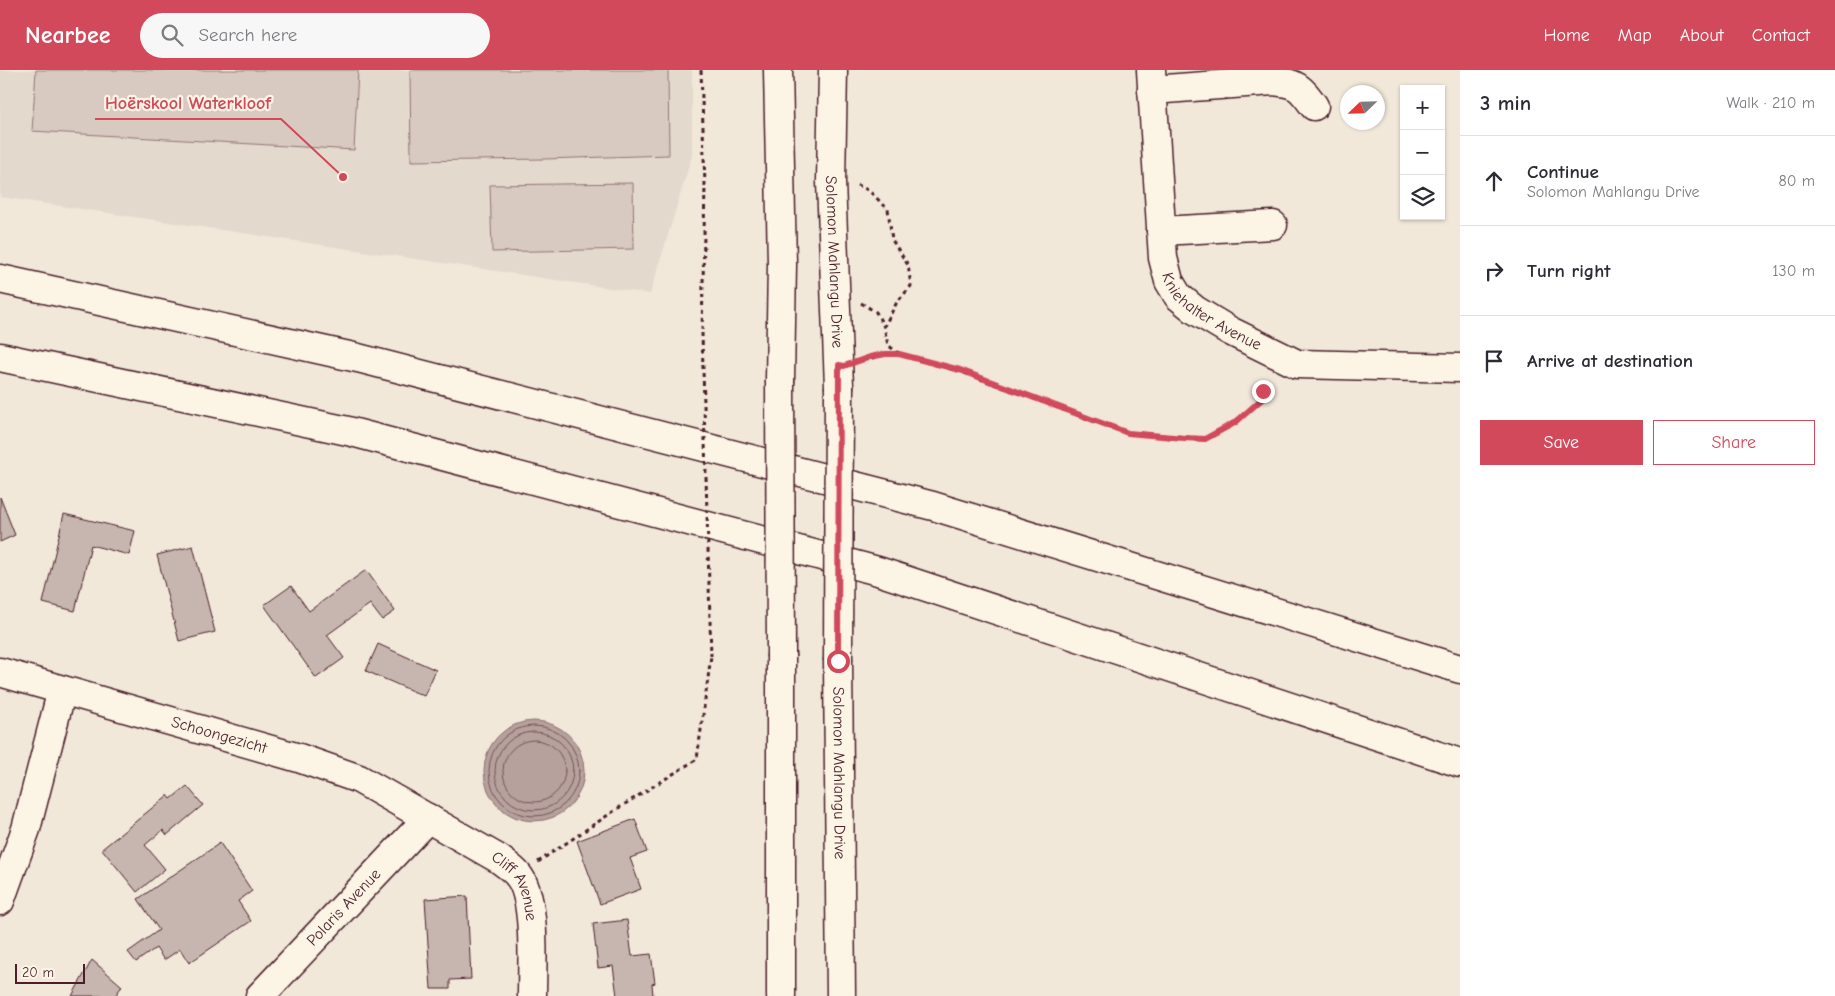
<!DOCTYPE html>
<html lang="en">
<head>
<meta charset="utf-8">
<style>
	:root { --surface:#fff; --page:#f7f7f7; --text:#2b2b33; --muted:#7c7c81; --line:#e1e1e2; --accent:#d1495b }
	body { margin:0; font-family:"Comic Neue",sans-serif; background:var(--page); color:var(--text) }
	.controls { position:absolute; right:15px; top:15px; display:grid; overflow:hidden; border-radius:0px; box-shadow:0 1px 4px #0004 }
	.controls button { width:45px; height:45px; display:grid; place-items:center; padding:0; border:0; border-bottom:1px solid var(--line); background:var(--surface); color:var(--text); font:25px sans-serif }
	.compass { position:absolute; left:1340px; top:15px; width:45px; height:45px; border-radius:50%; background:var(--surface); box-shadow:0 1px 4px #0004; rotate:247deg }
	.scale { position:absolute; left:15px; bottom:12px; width:70px; box-sizing:border-box; padding-left:5px; border:2px solid #4a1f2b; border-top:0; font-size:14px; line-height:18px; white-space:nowrap; color:#4a1f2b; -webkit-text-stroke:4px #fcf5e5; paint-order:stroke }
	.stop { position:absolute; width:15px; height:15px; margin:-11px; border:4px solid #d1495b; border-radius:50%; background:#fff }
	.stop.end { background:#d1495b; border-color:#fff; box-shadow:0 1px 5px #0008 }
	.list { margin:0; padding:0; list-style:none }
	h2 { display:flex; justify-content:space-between; align-items:center; height:65px; margin:0; padding:0 20px; font-size:21px }
	h2 small { font-size:16px; font-weight:400; color:var(--muted) }
	.list li { display:grid; grid-template-columns:32px 1fr auto; gap:15px; align-items:center; box-sizing:border-box; height:90px; padding:0 20px; border-top:1px solid var(--line) }
	.list b { display:block; font-size:19px; white-space:nowrap }
	.list p { margin:0; font-size:16px; white-space:nowrap; color:var(--muted) }
	.list em { font-size:16px; font-style:normal; color:var(--muted) }
	.actions { display:flex; gap:10px; padding:15px 20px }
	.actions a { flex:1; padding:11px 0; border:1px solid var(--accent); border-radius:0px; text-align:center; font-size:18px; color:var(--accent) }
	.actions .main { background:var(--accent); color:#fff }
	.icon { flex:none; width:28px; height:28px; fill:none; stroke:currentColor; stroke-width:2; stroke-linecap:round; stroke-linejoin:round }
	.map { position:relative; flex:none; width:1460px; height:926px; overflow:hidden }
	header { display:flex; align-items:center; gap:30px; box-sizing:border-box; height:70px; padding:0 25px; background:var(--accent); color:#fff }
	header strong { font-size:24px }
	nav { display:flex; gap:28px; margin-inline-start:auto; font-size:18px }
	.search { width:350px; height:45px; background:var(--page); display:flex; align-items:center; gap:12px; box-sizing:border-box; padding:0 18px; border-radius:28px; color:var(--muted); font-size:19px }
	main { display:flex }
	aside { flex:1; background:var(--surface) }
	.map>svg:first-child { display:block }
	.built { fill:#e4d9cd }
	.green { fill:#d8cac0; stroke:#917476 }
	.water { fill:#b6a19c; stroke:#8b6d6f }
	.lines { fill:none; stroke-linecap:round; stroke-linejoin:round }
	.shore { stroke:#755358; stroke-width:1 }
	.building { fill:#c7b6af; stroke:#4a1f2b }
	.minor-casing { stroke:#4a1f2b; stroke-width:31 }
	.major-casing { stroke:#4a1f2b; stroke-width:31 }
	.highway-casing { stroke:#4a1f2b; stroke-width:31 }
	.path { stroke:#4a1f2b; stroke-width:3; stroke-dasharray:4 4; stroke-linecap:butt }
	.minor { stroke:#fcf5e5; stroke-width:28 }
	.major { stroke:#fcf5e5; stroke-width:28 }
	.highway { stroke:#fcf5e5; stroke-width:28 }
	.major-bridge-casing { stroke:#4a1f2b; stroke-width:31; stroke-linecap:butt }
	.path-bridge { stroke:#4a1f2b; stroke-width:3; stroke-dasharray:4 4; stroke-linecap:butt }
	.major-bridge { stroke:#fcf5e5; stroke-width:28 }
	.route { stroke:#d1495b; stroke-width:6 }
	.labels { text-anchor:middle; dominant-baseline:central; stroke-width:4.5; stroke-linejoin:round; paint-order:stroke }
	.street-label { font-size:16px; fill:#4a1f2b; stroke:#fcf5e5 }
	.leader { fill:none; stroke:#d1495b; stroke-width:2 }
	.callout-dot { fill:#d1495b; stroke:#fcf5e5; stroke-width:2 }
	.callout-label { font-size:18px; text-anchor:middle; font-weight:bold; fill:#d1495b; stroke:#fcf5e5; stroke-width:4.5; stroke-linejoin:round; paint-order:stroke }
</style>
</head>
<body>
<header>
<strong>Nearbee</strong>
<div class="search"><svg class="icon" aria-label="search" viewBox="0 0 24 24"><circle cx="10" cy="10" r="6"/><path d="M15 15l6 6"/></svg>Search here</div>
<nav><a>Home</a><a>Map</a><a>About</a><a>Contact</a></nav>
</header>
<main>
<div class="map">
<svg width="1460" height="926" viewBox="0 0 1460 926">
	<rect width="100%" height="100%" fill="#f1e8da"/>
	<filter id="ink" filterUnits="userSpaceOnUse"><feTurbulence type="fractalNoise" baseFrequency=".02" numOctaves="2"/><feDisplacementMap in="SourceGraphic" scale="10" xChannelSelector="R" yChannelSelector="G"/><feConvolveMatrix kernelMatrix="1 2 1 2 8 2 1 2 1" color-interpolation-filters="sRGB"/></filter>
	<g filter="url(#ink)">
		<path class="built" d="M 0,0 L 692,0 L 692,86 L 650,224 L 0,127 Z"/>
		<g class="green">
			<path d="M 36,0 L 358,0 L 354,80 L 32,61 Z"/>
			<path d="M 410,0 L 668,0 L 669,85 L 544,89 L 411,91 Z"/>
			<path d="M 633,113 L 634,179 L 492,182 L 490,115 Z"/>
		</g>
		<circle class="water" cx="534" cy="701" r="50"/>
		<g class="lines">
			<g class="shore">
				<circle cx="534" cy="701" r="45"/>
				<circle cx="534" cy="701" r="39"/>
				<circle cx="534" cy="701" r="31"/>
			</g>
		</g>
		<g class="building">
			<path d="M 0,427 L 15,465 L 0,472 Z"/>
			<path d="M 64,444 L 135,461 L 129,485 L 91,475 L 75,541 L 43,533 Z"/>
			<path d="M 193,476 L 215,562 L 179,571 L 157,485 Z"/>
			<path d="M 366,500 L 395,541 L 382,550 L 370,534 L 327,565 L 344,588 L 316,608 L 264,535 L 291,516 L 309,541 Z"/>
			<path d="M 378,574 L 436,600 L 424,626 L 366,601 Z"/>
			<path d="M 187,716 L 203,735 L 167,765 L 163,760 L 145,775 L 165,799 L 137,822 L 102,779 L 168,725 L 171,729 Z"/>
			<path d="M 635,749 L 647,782 L 630,788 L 641,819 L 600,834 L 577,771 Z"/>
			<path d="M 220,773 L 252,821 L 238,831 L 251,851 L 189,893 L 180,879 L 164,890 L 156,878 L 136,892 L 128,882 L 159,860 L 138,829 Z"/>
			<path d="M 467,826 L 471,909 L 450,910 L 450,919 L 431,919 L 425,829 Z"/>
			<path d="M 627,850 L 632,886 L 651,884 L 655,913 L 652,914 L 653,926 L 617,926 L 613,896 L 598,898 L 593,854 Z"/>
			<path d="M 92,890 L 122,916 L 115,926 L 72,926 Z"/>
		</g>
		<g class="lines">
			<defs>
				<g id="minor">
					<path id="s1" d="M 1151,0 L 1163,188 L 1169,211 L 1178,226 L 1195,240 L 1230,261 L 1297,294 L 1460,298"/>
					<path d="M 1152,20 L 1273,11 C 1297,13 1300,17 1314,36"/>
					<path d="M 1161,161 L 1273,155"/>
					<path id="s2" d="M 0,602 L 299,688 L 359,709 L 499,789 C 505,794 512,798 517,804 C 537,825 532,897 532,926"/>
					<path d="M 0,831 L 26,759 L 62,620"/>
					<path id="s3" d="M 260,926 L 428,748"/>
				</g>
				<g id="major">
					<path d="M 778,0 L 782,194 L 780,310"/>
					<path id="s4" d="M 833,0 L 831,112 L 839,316"/>
					<path d="M 781,587 L 781,926"/>
					<path id="s5" d="M 838,591 L 841,926"/>
				</g>
				<g id="highway">
					<path d="M 0,209 L 358,288 L 933,436 L 1460,599"/>
					<path d="M 0,287 L 348,361 L 878,501 L 1460,693"/>
				</g>
			</defs>
			<use href="#minor" class="minor-casing"/>
			<use href="#major" class="major-casing"/>
			<use href="#highway" class="highway-casing"/>
			<g class="path">
				<path d="M 701,0 L 705,115 L 702,263"/>
				<path d="M 857,115 L 868,120 L 888,139 L 892,170 L 908,195 L 911,216 L 897,232 L 884,257 L 888,275 L 899,284 L 960,301 L 1128,363 L 1205,369 L 1236,352 L 1262,329 L 1263,321"/>
				<path d="M 861,233 L 876,242 L 884,257"/>
				<path d="M 863,290 L 885,284 L 899,284"/>
				<path d="M 538,792 L 617,739 L 697,689 L 711,586"/>
			</g>
			<use href="#minor" class="minor"/>
			<use href="#major" class="major"/>
			<use href="#highway" class="highway"/>
			<defs>
				<g id="major-bridge">
					<path d="M 780,310 L 781,587"/>
					<path d="M 838,591 L 839,316"/>
				</g>
			</defs>
			<use href="#major-bridge" class="major-bridge-casing"/>
			<path class="path-bridge" d="M 702,263 L 711,586"/>
			<use href="#major-bridge" class="major-bridge"/>
		</g>
	</g>
	<g class="lines" filter="url(#ink)">
		<path class="route" d="M 838,591 L 839,295 L 844,296 L 870,287 L 885,284 L 899,284 L 960,300 L 1128,363 L 1184,368 L 1205,369 L 1236,352 L 1262,329 L 1263,321"/>
	</g>
	<g class="labels">
		<g class="street-label">
			<text stroke="none"><textPath href="#s4" startOffset="192">Solomon Mahlangu Drive</textPath></text>
			<text stroke="none"><textPath href="#s1" startOffset="265">Kniehalter Avenue</textPath></text>
			<text stroke="none"><textPath href="#s2" startOffset="228">Schoongezicht</textPath></text>
			<text stroke="none"><textPath href="#s5" startOffset="112">Solomon Mahlangu Drive</textPath></text>
			<text stroke="none"><textPath href="#s2" startOffset="569">Cliff Avenue</textPath></text>
			<text stroke="none"><textPath href="#s3" startOffset="122">Polaris Avenue</textPath></text>
		</g>
	</g>
	<path class="leader" d="M343 107L281 49H95"/>
	<circle class="callout-dot" cx="343" cy="107" r="5"/>
	<g class="callout-label">
		<text x="188" y="39">Hoërskool Waterkloof</text>
	</g>
</svg>
<div class="controls">
<button>+</button>
<button>−</button>
<button><svg class="icon" aria-label="layers" viewBox="0 0 24 24"><path d="M12 4l9 5-9 5-9-5zM3 14l9 5 9-5"/></svg></button>
</div>
<svg class="compass" viewBox="-18 -18 36 36"><path d="M0-13l5 13h-10z" fill="#e53935"/><path d="M0 13l5-13h-10z" fill="#7c7c81"/></svg>
<div class="scale">20 m</div>
<div class="stop" style="left:838px;top:591px"></div>
<div class="stop end" style="left:1263px;top:321px"></div>
</div>
<aside>
<h2>3 min<small>Walk · 210 m</small></h2>
<ul class="list">
<li><svg class="icon" aria-label="ahead" viewBox="0 0 24 24"><path d="M12 20V5M6 11l6-6 6 6"/></svg><div><b>Continue</b><p>Solomon Mahlangu Drive</p></div><em>80 m</em></li>
<li><svg class="icon" aria-label="right" viewBox="0 0 24 24"><path d="M7 20v-9h11M14 6l5 5-5 5"/></svg><div><b>Turn right</b></div><em>130 m</em></li>
<li><svg class="icon" aria-label="arrive" viewBox="0 0 24 24"><path d="M6 21V4h12l-3 4 3 4H6"/></svg><div><b>Arrive at destination</b></div></li>
</ul>
<div class="actions"><a class="main">Save</a><a>Share</a></div>
</aside>
</main>
</body>
</html>
